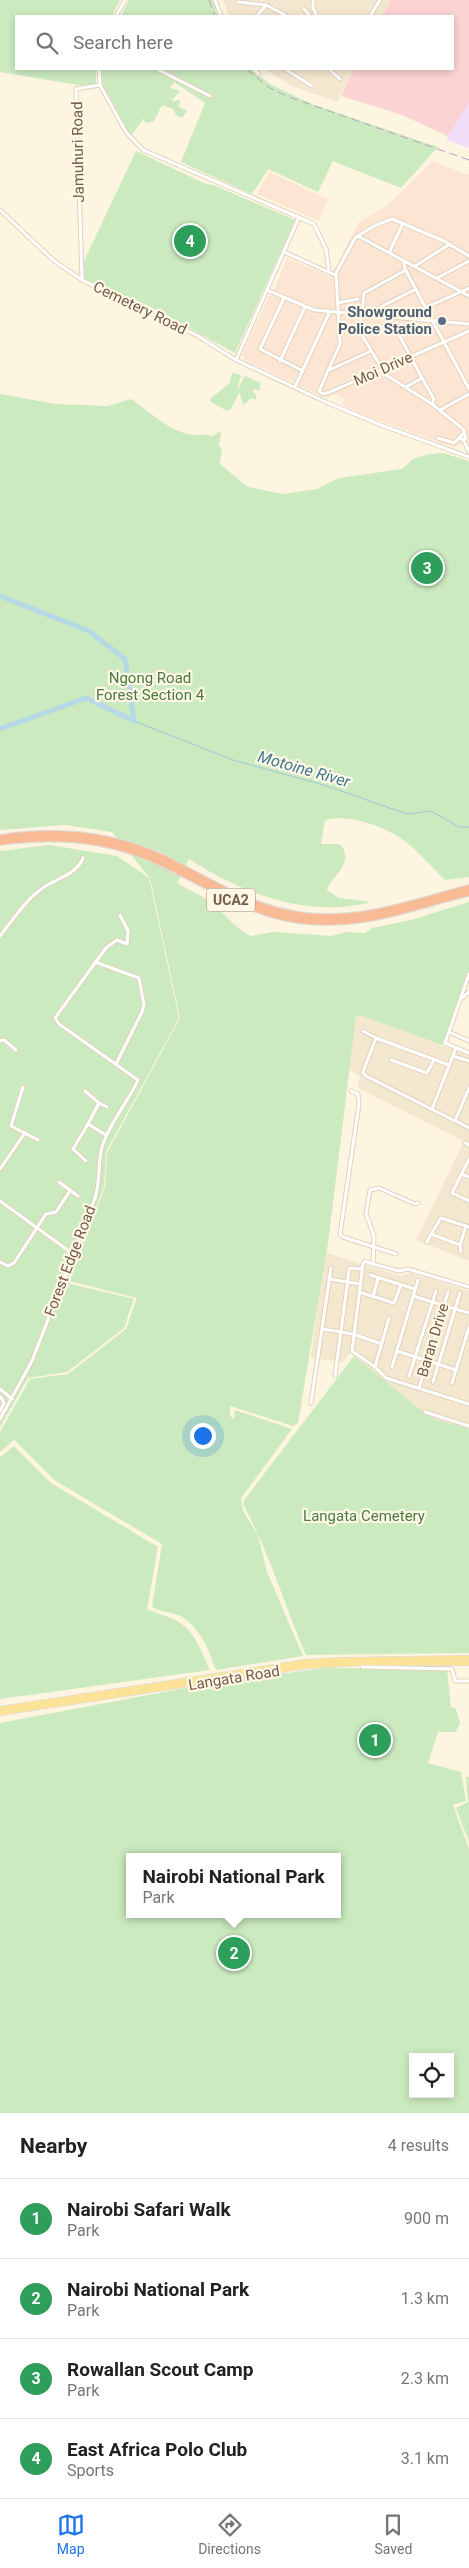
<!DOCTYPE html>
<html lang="en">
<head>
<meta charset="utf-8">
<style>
	:root { --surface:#fff; --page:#f2f2f2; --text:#222; --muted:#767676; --line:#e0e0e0; --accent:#1a73e8 }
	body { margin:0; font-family:Roboto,sans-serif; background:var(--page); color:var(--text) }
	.controls { position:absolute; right:15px; bottom:15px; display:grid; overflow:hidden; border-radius:0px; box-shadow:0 2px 8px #0003 }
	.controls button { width:45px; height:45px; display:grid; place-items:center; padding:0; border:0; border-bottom:1px solid var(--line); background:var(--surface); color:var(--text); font:25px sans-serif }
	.you { position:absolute; left:202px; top:1435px; width:18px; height:18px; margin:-12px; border:4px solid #fff; border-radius:50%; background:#1a73e8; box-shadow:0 0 0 8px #1a73e833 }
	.badge { display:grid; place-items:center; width:32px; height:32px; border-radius:50%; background:var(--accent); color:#fff; font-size:16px; font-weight:700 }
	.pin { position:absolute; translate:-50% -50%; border:2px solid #fff; box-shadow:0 1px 5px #0006 }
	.popup { position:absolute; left:126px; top:1853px; width:215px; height:65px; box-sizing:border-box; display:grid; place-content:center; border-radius:0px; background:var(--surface); filter:drop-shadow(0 1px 4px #0005); font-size:16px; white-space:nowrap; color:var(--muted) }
	.popup b { font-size:19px; color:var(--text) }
	.popup::after { content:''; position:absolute; left:50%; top:100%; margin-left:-10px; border:10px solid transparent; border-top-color:var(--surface) }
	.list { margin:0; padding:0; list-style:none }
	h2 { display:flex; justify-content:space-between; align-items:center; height:65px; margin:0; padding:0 20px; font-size:21px }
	h2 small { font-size:16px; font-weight:400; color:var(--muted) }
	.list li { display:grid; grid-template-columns:32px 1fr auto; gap:15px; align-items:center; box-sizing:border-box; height:80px; padding:0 20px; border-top:1px solid var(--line) }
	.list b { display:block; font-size:19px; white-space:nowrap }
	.list p { margin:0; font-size:16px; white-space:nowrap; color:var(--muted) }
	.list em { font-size:16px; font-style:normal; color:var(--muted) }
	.icon { flex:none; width:28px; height:28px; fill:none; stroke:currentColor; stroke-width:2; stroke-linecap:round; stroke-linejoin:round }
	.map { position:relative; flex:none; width:469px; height:2113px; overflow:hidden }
	.search { position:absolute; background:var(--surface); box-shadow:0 2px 8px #0003; left:15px; right:15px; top:15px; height:55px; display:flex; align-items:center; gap:12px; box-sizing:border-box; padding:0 18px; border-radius:0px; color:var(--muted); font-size:19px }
	.sheet { height:385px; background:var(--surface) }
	nav { display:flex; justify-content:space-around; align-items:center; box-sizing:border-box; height:70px; border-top:1px solid var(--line); background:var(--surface); font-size:14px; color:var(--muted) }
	nav a { display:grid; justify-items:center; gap:2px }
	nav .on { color:var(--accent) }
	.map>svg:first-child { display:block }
	.residential { fill:#f4e7cf }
	.commercial { fill:#fde5d4 }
	.education { fill:#f2ddf9 }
	.medical { fill:#fbd3d3 }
	.green { fill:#cbeabf; fill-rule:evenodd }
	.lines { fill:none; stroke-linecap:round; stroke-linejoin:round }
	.stream { stroke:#9bc8d8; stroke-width:1 }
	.river { stroke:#b5d9e6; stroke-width:5 }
	.minor-casing { stroke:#e1d2bc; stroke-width:5 }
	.major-casing { stroke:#e0dbd7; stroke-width:6 }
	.highway-casing { stroke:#e0dbd7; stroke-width:8 }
	.minor { stroke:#fff; stroke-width:3 }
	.major { stroke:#fde397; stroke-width:4.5 }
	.highway { stroke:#f9bb95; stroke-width:5.5 }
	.rail { stroke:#b8a0c5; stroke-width:1; stroke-dasharray:8 5; stroke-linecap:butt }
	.service-dot { fill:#5c6f8a; stroke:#fff8e7; stroke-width:2 }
	.labels { text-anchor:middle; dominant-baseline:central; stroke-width:4.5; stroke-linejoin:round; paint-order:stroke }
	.shield { fill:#fff8e7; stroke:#9e8b77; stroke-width:1 }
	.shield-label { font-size:14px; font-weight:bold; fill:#745c47 }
	.street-label { font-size:15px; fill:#745c47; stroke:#fff8e7 }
	.service-label { font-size:15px; font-weight:bold; fill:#4e5e75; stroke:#fff8e7; text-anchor:end }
	.park-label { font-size:15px; fill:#4a7a3f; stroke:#fff8e7 }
	.water-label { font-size:16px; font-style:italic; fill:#43798f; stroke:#fff8e7 }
</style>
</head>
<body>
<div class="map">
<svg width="469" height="2113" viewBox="0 0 469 2113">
	<rect width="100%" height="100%" fill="#fdf5e0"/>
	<g class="residential">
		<path d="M 223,0 L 391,0 L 382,16 L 229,16 Z"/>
		<path d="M 265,69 L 354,69 L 337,102 L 290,85 Z"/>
		<path d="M 359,1015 L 469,1055 L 469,1261 L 416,1240 L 464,1141 L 358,1088 L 360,1076 L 349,1070 L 356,1016 Z"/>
		<path d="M 324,1252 L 401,1276 L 410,1273 L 469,1291 L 469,1429 L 431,1418 L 350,1353 L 343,1362 L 311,1358 Z"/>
	</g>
	<g class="commercial">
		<path d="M 432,161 L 469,175 L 469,449 L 463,444 L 452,447 L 367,416 L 342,405 L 344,399 L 334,394 L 328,399 L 245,360 L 242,354 L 269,296 L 272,295 L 287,258 L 331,277 L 358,223 L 389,204 Z"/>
		<path d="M 269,172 L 328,199 L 319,221 L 257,194 Z"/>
	</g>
	<path class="education" d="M 469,95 L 469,148 L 446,140 Z"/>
	<path class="medical" d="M 391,0 L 469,0 L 469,102 L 448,136 L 402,115 L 341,96 L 354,69 L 453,69 L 453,16 L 382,16 Z"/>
	<g class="green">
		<path d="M 0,0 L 120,0 L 112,16 L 16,16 L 16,69 L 96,69 L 96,88 L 0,72 Z"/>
		<path d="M 129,0 L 212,0 L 218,16 L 121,16 Z"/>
		<path d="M 102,69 L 251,69 L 270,84 L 312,104 L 438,147 L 401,188 L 333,161 L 318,192 L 268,169 L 252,194 L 181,162 L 205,103 L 174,82 L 170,88 L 180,91 L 173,99 L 169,97 L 173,101 L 180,100 L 179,107 L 187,111 L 182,118 L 176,115 L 173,109 L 162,105 L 154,121 L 145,123 L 144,118 L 131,136 L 102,85 Z"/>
		<path d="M 136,151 L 206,184 L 213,185 L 295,220 L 235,353 L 149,306 L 85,279 L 84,261 Z"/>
		<path d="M 232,373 L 241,375 L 237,390 L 245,376 L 261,383 L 259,391 L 255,389 L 252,391 L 256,395 L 256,400 L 251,398 L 244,405 L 239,393 L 231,409 L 227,411 L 211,402 L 211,398 L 230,383 Z"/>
		<path d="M 0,394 L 55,404 L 108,406 L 131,399 C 147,410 163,425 181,432 C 192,437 201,433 212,436 L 221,431 L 219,446 L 222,448 L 220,464 L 248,487 L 283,494 L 317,489 L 339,478 L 402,469 L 413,459 L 429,454 L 443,453 L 469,461 L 469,877 L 445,880 C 432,868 420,853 406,842 C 387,827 348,813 325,820 L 321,844 L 339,844 L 343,848 C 352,867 332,874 327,890 L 339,898 L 371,902 C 308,919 241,893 189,859 L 177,883 C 188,890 201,895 212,903 C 223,912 239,932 251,936 L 273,932 L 331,936 L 347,932 L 365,933 L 372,928 L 411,920 L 469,902 L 469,972 L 442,1045 L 359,1015 L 356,1016 L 328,1243 L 298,1423 L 293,1426 L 230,1406 L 230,1416 L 234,1419 L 235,1410 L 292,1429 L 241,1498 L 243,1511 L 258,1535 L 267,1572 L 303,1656 L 216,1670 C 209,1650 198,1621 175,1614 C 166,1611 161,1612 152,1607 L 162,1544 L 54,1480 L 14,1440 L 0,1452 L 0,1432 L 30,1379 L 68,1374 L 126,1329 L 137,1298 L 69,1281 L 105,1187 L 107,1153 L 180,1018 L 150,878 L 112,832 L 65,825 L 0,830 Z"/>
		<path d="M 49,845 L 117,856 L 149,878 L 179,1018 L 106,1152 L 104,1187 L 67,1283 L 134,1299 L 124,1328 L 67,1372 L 28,1378 L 0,1427 L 0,851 Z"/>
		<path d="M 354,1356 L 431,1418 L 469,1429 L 469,1653 L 306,1655 C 284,1605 269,1551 243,1504 L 245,1499 Z"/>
		<path d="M 14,1446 L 51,1483 L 158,1547 L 147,1609 C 157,1614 165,1615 173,1619 C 194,1628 201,1651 210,1670 L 0,1699 L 0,1457 Z"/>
		<path d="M 323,1668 L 447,1669 L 451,1707 L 456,1709 L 460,1723 L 456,1732 L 438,1732 L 428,1763 L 461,1772 L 466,1801 L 453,1805 L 469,1849 L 469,2113 L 0,2113 L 0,1723 L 196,1686 ZM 130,1857 L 338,1857 L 338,1914 L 130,1914 ZM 413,2057 L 450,2057 L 450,2094 L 413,2094 Z"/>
		<path d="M 466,1777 L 469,1777 L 469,1842 L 456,1808 L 468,1802 Z"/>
	</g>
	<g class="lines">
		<path class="stream" d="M 134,721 L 233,760 L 324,785 L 407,814 L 431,811 L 459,827 L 469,827"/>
		<g class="river">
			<path d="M 0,596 L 89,631 L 125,659 L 134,721"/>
			<path d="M 0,729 L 86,698 L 134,721"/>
		</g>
		<defs>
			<g id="minor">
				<path d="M 215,0 L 221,16"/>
				<path d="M 313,0 L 313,8 L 317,16"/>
				<path d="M 238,2 L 265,5"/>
				<path d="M 304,9 L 310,16"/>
				<path d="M 116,16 L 125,0"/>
				<path d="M 257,16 L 266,5 L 287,16"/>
				<path d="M 370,16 L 380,0"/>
				<path d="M 99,69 L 100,85"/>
				<path d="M 157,69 L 210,96"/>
				<path d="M 253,69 L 259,74"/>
				<path d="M 285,69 L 312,86"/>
				<path d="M 329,69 L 340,79"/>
				<path d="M 0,210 L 53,260 L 82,280 L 198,336 L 236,360 L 328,403 L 381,425 L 469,457"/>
				<path d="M 358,236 L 469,296"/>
				<path d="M 284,252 L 335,275"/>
				<path d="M 389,253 L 403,223"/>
				<path d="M 469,256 L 444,241 L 392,219 L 374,226 L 355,238 L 336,273 L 340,344 L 319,391 L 323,394 L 330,392 L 469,331"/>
				<path d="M 404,261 L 405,269 L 469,389"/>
				<path d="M 415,266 L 450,244"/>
				<path d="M 437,278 L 469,261"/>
				<path d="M 82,279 L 76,89 L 100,85 L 126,132 L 143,150 L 314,224 L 326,249 L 329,272"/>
				<path d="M 267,290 L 314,310 L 469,324"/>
				<path d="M 284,298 L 260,349 L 303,371"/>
				<path d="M 337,303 L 358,299"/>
				<path d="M 360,314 L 363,337 L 386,375 L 432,404 L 464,430 L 464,434"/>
				<path d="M 362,314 L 364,293 L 406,270"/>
				<path d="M 367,314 L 416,289"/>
				<path d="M 390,318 L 422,378 L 406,387"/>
				<path d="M 407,318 L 411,314 L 469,288"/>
				<path d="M 236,360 L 299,217"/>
				<path d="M 280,361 L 305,307"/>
				<path d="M 327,371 L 371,351"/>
				<path d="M 422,378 L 434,399 L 432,404"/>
				<path d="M 295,387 L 330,311"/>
				<path d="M 440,410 L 469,394"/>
				<circle cx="463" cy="437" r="2.5"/>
				<path d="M 438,438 L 454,443 L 460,437"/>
				<path d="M 463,439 L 469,451"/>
				<path d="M 0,936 C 15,917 28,896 49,884 C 62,877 78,872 83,858"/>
				<path d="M 95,962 L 139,978 L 144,1005 L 142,1012 L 116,1064"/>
				<path d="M 469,974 L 445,1043 L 469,1053"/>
				<path d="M 462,998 L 469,992"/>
				<path d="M 363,1031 L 376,1038"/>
				<path d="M 449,1032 L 469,1041"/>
				<path d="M 0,1041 L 4,1040 L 16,1050"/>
				<path d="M 453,1056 L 469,1061"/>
				<path d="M 391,1060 L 427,1073 L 434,1060"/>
				<path d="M 449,1065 L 376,1038 L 363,1072 L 366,1076 L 455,1121 L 469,1088"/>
				<path d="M 23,1087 L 11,1126 L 38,1140"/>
				<path d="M 85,1091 L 99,1103 L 88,1124"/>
				<path d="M 351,1091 L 358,1094 L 359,1104 L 340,1234 L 343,1237 L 396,1254"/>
				<path d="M 99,1103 L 107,1107"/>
				<path d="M 432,1109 L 456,1048"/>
				<path d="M 456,1121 L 469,1128"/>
				<path d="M 465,1143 L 469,1145"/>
				<path d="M 469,1159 L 452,1193 L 469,1201"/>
				<path d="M 86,1161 L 73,1149 L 88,1124 L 106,1135"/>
				<path d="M 0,1169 L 25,1133"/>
				<path d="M 461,1174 L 469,1177"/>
				<path d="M 59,1182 L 78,1196"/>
				<path d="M 0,1201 L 73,1254"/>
				<path d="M 418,1203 L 415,1204 L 379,1188 L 370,1190 L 366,1214 L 374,1236 L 373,1264 L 399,1271 L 408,1269 L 469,1287"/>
				<path d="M 427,1242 L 431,1234"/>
				<path d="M 460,1245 L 431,1234 L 441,1218 L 469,1227"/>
				<path d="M 461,1252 L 460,1245 L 466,1226"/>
				<path d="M 0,1262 L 8,1266 L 14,1263 L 46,1214 L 56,1212 L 70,1191"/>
				<path d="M 373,1264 L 365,1261 L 363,1264 L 352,1351 L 375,1367 L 386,1378 L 469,1404"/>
				<path d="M 370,1275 L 415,1289"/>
				<path d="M 329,1279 L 360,1284"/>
				<path d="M 359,1292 L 394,1303 L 401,1285"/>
				<path d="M 413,1296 L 469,1313"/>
				<path d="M 373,1297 L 378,1278"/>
				<path d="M 322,1329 L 353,1334 L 382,1344"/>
				<path d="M 397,1351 L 456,1370"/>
				<path d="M 375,1367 L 389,1318"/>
				<path d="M 392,1367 L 418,1280"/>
				<path d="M 335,1376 L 349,1271 L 350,1268 L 362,1269"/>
				<path d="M 409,1376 L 436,1291"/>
				<path d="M 433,1382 L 460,1293"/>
				<path d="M 452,1383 L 469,1327"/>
				<path d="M 419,1388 L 448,1292"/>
				<path d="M 0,1389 L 12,1399"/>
				<path d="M 0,1396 L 4,1403 L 0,1411"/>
				<path d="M 311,1403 L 331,1268"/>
				<path d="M 425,1412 L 469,1426"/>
				<path d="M 0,1419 L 32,1361 L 95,1198 C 101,1180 97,1160 103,1144 C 111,1121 128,1102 138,1080 L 59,1024 L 55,1018 L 106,948 L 117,940 L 127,944 L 128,931 L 120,915"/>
				<path d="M 362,1667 L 452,1669 L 455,1681 L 469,1681"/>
			</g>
			<g id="major">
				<path d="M 0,1709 L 306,1662 L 341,1660 L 469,1658"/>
				<path d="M 0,1713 L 307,1666 L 362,1663 L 469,1663"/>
			</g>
			<g id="highway">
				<path d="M 0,838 C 56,829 111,834 163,858 C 210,881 252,910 306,916 C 363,922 415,902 469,888"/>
				<path d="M 0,842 C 50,835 98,837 145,856 C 198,877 241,912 298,920 C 361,929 409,907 469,893"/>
			</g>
		</defs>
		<use href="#minor" class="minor-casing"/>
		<use href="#major" class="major-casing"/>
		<use href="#highway" class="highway-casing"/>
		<use href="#minor" class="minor"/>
		<use href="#major" class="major"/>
		<use href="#highway" class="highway"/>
		<g class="rail">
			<path d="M 209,0 L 215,16"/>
			<path d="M 247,69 L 268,87 L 289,97 L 469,160"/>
		</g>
	</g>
	<circle class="service-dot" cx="442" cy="321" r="5"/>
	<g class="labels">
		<rect class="shield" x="207" y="888.5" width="48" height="23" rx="4"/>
		<g class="shield-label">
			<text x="231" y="900">UCA2</text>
		</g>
		<g class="street-label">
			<text transform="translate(78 152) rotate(-91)">Jamuhuri Road</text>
			<text transform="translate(140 308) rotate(26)">Cemetery Road</text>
			<text transform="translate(383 369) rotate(-24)">Moi Drive</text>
			<text transform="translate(70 1261) rotate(-69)">Forest Edge Road</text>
			<text transform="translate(433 1340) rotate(-73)">Baran Drive</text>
			<text transform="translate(234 1678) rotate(-9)">Langata Road</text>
		</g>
		<g class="service-label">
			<text x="432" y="312">Showground<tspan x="432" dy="17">Police Station</tspan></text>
		</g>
		<g class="park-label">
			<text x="150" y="678">Ngong Road<tspan x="150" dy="17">Forest Section 4</tspan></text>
			<text x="364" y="1516">Langata Cemetery</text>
		</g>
		<g class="water-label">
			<text transform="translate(304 769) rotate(16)">Motoine River</text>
		</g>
	</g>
</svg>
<div class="controls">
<button><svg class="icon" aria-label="locate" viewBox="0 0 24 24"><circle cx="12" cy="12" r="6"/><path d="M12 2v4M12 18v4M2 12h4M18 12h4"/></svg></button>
</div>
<div class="you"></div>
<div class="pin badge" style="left:375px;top:1740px;background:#2e9e5b">1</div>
<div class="pin badge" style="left:234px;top:1953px;background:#2e9e5b">2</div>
<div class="popup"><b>Nairobi National Park</b>Park</div>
<div class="pin badge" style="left:427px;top:568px;background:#2e9e5b">3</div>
<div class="pin badge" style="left:190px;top:241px;background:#2e9e5b">4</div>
<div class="search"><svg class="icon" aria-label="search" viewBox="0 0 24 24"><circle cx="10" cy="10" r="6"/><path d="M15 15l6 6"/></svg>Search here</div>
</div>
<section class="sheet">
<h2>Nearby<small>4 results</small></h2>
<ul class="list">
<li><span class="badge" style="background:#2e9e5b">1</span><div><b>Nairobi Safari Walk</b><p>Park</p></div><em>900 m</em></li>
<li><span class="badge" style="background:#2e9e5b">2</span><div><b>Nairobi National Park</b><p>Park</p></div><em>1.3 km</em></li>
<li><span class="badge" style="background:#2e9e5b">3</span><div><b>Rowallan Scout Camp</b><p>Park</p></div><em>2.3 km</em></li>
<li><span class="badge" style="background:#2e9e5b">4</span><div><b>East Africa Polo Club</b><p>Sports</p></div><em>3.1 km</em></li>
</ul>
</section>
<nav>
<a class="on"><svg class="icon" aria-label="map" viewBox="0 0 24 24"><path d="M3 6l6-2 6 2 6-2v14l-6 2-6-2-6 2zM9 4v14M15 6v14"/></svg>Map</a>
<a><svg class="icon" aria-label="directions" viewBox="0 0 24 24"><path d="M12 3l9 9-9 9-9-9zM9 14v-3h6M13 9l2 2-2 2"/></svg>Directions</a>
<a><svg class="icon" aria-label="saved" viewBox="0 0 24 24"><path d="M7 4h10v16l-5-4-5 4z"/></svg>Saved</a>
</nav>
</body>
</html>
